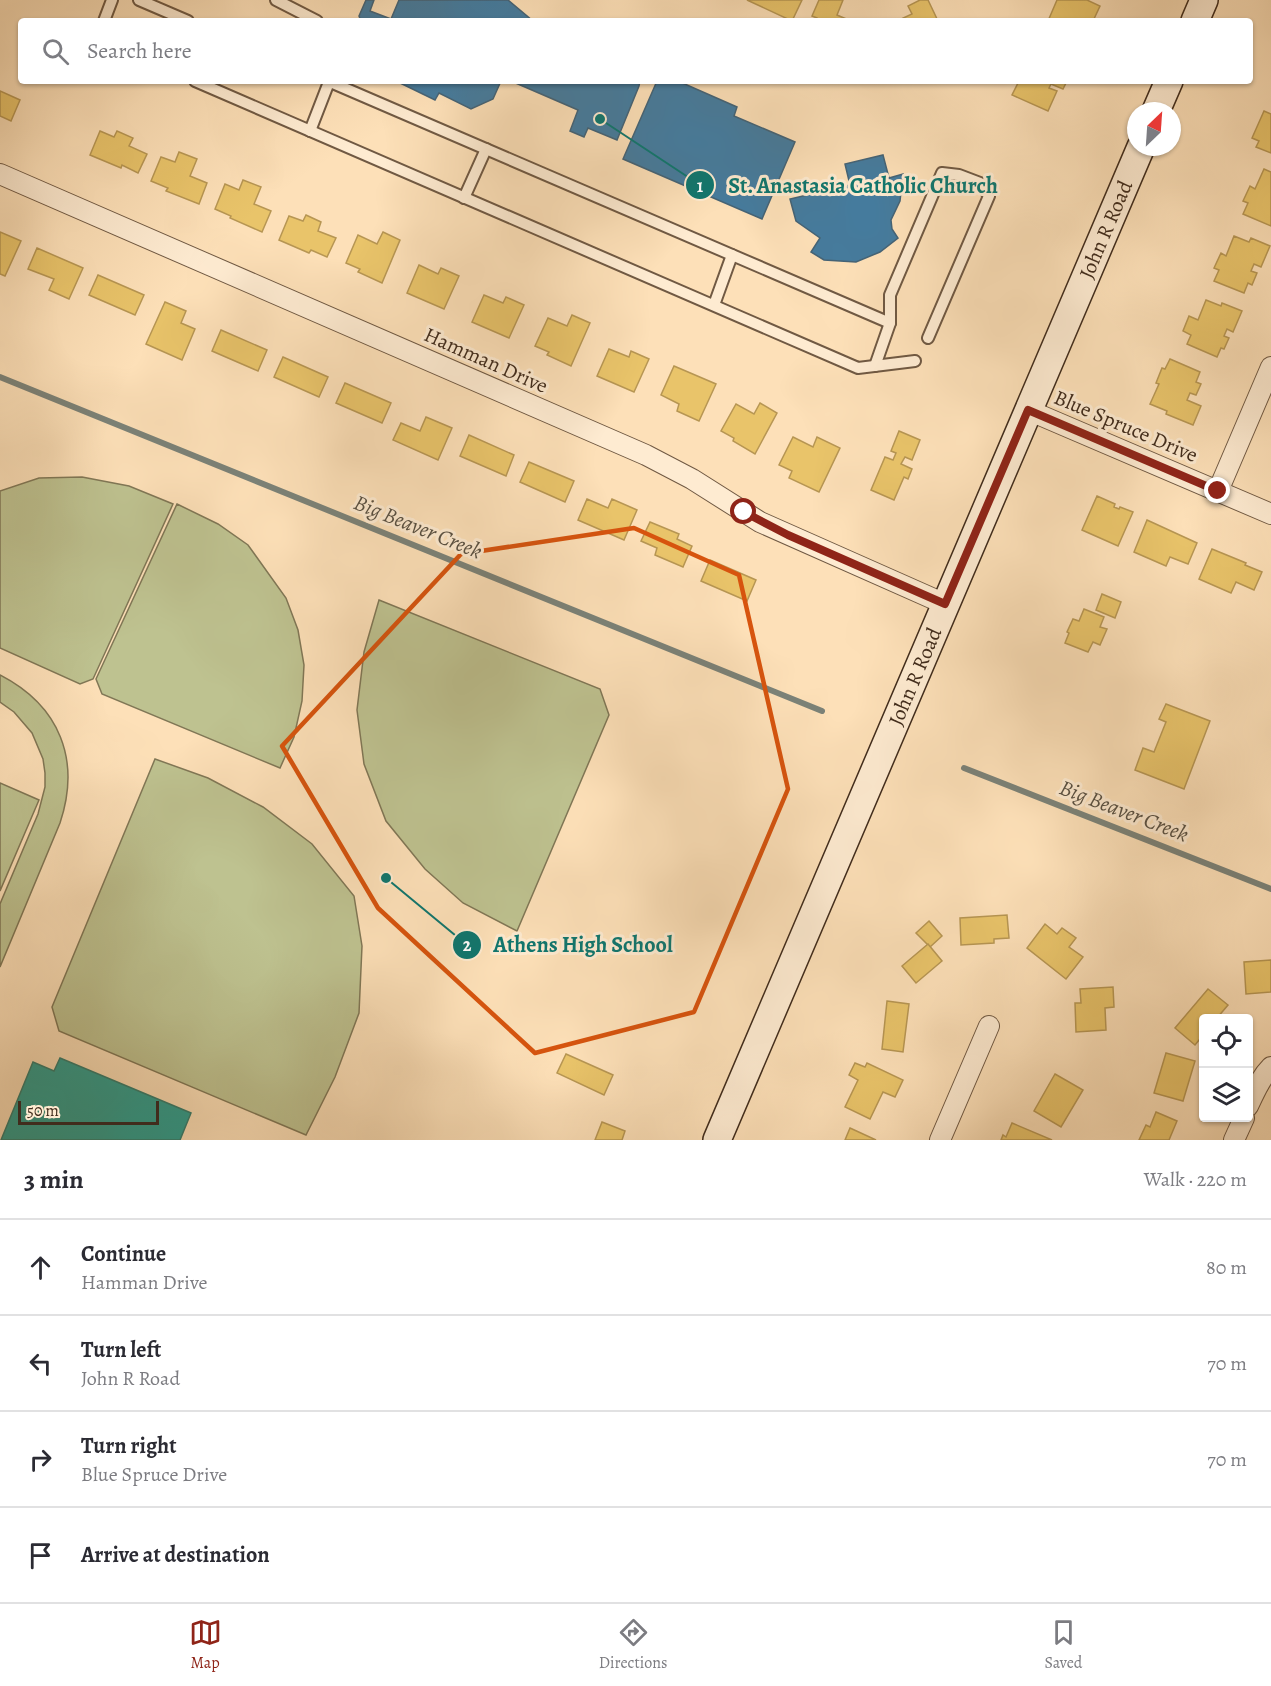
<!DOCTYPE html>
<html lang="en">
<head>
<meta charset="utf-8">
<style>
	:root { --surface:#fff; --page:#f7f7f7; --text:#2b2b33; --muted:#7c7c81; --line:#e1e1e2; --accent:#8f2418 }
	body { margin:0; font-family:Alegreya,serif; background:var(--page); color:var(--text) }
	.controls { position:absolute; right:18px; bottom:18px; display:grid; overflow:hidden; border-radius:6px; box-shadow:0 2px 4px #0004 }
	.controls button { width:54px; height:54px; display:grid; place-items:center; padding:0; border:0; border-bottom:2px solid var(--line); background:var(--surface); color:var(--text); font:30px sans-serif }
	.compass { position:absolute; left:1127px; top:102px; width:54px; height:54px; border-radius:50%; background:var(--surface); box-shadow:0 2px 4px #0004; rotate:25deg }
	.scale { position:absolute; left:18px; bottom:15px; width:141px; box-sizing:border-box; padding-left:6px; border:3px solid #412c1c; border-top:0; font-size:16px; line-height:21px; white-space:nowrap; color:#412c1c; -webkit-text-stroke:4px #feebd1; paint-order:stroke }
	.stop { position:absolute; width:18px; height:18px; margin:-14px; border:4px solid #8f2418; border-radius:50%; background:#fff }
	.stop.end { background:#8f2418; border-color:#fff; box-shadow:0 2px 6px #0008 }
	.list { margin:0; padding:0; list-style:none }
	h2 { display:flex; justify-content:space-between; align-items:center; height:78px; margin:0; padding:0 24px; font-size:26px }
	h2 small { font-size:20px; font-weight:400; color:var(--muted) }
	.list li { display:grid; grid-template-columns:39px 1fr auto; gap:18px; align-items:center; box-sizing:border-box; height:96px; padding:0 24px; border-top:2px solid var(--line) }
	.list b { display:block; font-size:22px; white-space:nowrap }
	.list p { margin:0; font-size:20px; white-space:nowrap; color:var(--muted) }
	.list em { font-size:20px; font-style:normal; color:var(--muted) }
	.icon { flex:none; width:33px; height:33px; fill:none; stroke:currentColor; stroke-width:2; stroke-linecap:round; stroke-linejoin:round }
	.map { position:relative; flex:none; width:1271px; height:1140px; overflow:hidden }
	.search { position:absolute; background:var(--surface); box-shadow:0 2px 4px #0004; left:18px; right:18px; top:18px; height:66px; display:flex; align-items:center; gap:15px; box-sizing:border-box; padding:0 21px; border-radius:6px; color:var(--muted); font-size:22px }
	.sheet { height:462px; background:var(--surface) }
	nav { display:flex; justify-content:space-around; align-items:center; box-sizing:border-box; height:84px; border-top:2px solid var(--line); background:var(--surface); font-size:16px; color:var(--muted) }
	nav a { display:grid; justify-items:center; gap:3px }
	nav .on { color:var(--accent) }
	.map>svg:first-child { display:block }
	.green { fill:#bec290; stroke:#807756; stroke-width:1.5 }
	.homes { fill:#e9c46a; stroke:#b79653; stroke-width:1.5 }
	.schools { fill:#2a9d8f; stroke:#317b6c; stroke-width:1.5 }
	.public { fill:#457b9d; stroke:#446376; stroke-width:1.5 }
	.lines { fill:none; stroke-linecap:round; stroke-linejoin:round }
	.stream { stroke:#7b8278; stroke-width:6 }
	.lane-casing { stroke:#705943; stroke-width:14 }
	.street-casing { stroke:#705943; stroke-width:22 }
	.secondary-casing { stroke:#412c1c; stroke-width:30 }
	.lane { stroke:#feebd1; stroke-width:10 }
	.street { stroke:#feebd1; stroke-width:20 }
	.secondary { stroke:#feebd1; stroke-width:27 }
	.route { stroke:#8f2418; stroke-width:8 }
	.marked { fill:none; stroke:#d7540e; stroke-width:4.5; stroke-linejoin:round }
	.labels { text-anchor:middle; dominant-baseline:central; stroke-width:6; stroke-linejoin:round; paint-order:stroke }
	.street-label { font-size:21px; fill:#412c1c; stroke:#feebd1 }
	.water-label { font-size:22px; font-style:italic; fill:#595042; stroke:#feebd1 }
	.leader { fill:none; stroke:#0f766e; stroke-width:2 }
	.callout-dot { fill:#0f766e; stroke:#feebd1; stroke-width:2 }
	.mark-label { font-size:18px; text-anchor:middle; font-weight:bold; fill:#fff }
	.callout-label { font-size:22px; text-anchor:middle; font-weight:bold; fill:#0f766e; stroke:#feebd1; stroke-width:6; stroke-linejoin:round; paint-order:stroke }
</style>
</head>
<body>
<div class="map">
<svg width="1271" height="1140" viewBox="0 0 1271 1140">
	<rect width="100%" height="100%" fill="#fde0b8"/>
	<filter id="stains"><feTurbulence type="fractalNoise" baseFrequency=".00333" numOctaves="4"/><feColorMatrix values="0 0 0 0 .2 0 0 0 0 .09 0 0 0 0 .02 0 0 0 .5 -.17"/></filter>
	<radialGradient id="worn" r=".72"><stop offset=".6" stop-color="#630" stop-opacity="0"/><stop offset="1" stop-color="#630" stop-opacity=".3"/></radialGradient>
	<g class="green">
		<path d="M 82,477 L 129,486 L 173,504 L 93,679 L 80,684 L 0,648 L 0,491 L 39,478 Z"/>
		<path d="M 177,504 L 218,524 L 248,545 L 286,598 L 298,630 L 304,665 L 302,701 L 294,737 L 280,768 L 102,694 L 96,679 Z"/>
		<path d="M 379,600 L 600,689 L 609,715 L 517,931 L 463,903 L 425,869 L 386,821 L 364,764 L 357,710 L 364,652 Z"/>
		<path d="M 0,675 C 60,706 81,760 60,823 L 0,967 L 0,904 L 38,814 L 45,787 L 45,773 L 43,759 L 32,733 L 14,712 L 0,702 Z"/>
		<path d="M 155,759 L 208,778 L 263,807 L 312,844 L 354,896 L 362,946 L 359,1013 L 335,1077 L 306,1135 L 59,1031 L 52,1007 Z"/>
		<path d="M 0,783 L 39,800 L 0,891 Z"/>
	</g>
	<g class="homes">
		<path d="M 747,0 L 802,0 L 792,21 Z"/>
		<path d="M 819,0 L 843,0 L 837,15 L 851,21 L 816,21 L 817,18 L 812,16 Z"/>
		<path d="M 920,0 L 928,0 L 938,21 L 897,21 L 912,14 L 908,6 Z"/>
		<path d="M 1057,0 L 1087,0 L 1100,6 L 1093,21 L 1048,21 Z"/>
		<path d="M 1019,81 L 1067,81 L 1063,89 L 1051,84 L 1049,88 L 1057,91 L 1048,111 L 1012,95 Z"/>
		<path d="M 0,91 L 20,100 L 11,121 L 0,116 Z"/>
		<path d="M 1264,111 L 1271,114 L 1271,153 L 1256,147 L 1259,141 L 1252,138 Z"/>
		<path d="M 100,131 L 114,137 L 117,131 L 133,138 L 129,146 L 147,154 L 138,173 L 122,165 L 121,168 L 90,155 Z"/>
		<path d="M 179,152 L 197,159 L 190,176 L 207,183 L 199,204 L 166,191 L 168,188 L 151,181 L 161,157 L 175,162 Z"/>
		<path d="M 1264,169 L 1271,172 L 1271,226 L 1243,214 L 1248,203 L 1243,201 L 1250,186 L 1255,189 Z"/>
		<path d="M 243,180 L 261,187 L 254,204 L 271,211 L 262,232 L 230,218 L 231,216 L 215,209 L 225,184 L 239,190 Z"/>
		<path d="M 306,215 L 321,222 L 318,231 L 336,238 L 327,257 L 311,250 L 309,253 L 279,240 L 289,216 L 303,221 Z"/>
		<path d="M 0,232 L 21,241 L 5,276 L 0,274 Z"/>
		<path d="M 383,232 L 400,240 L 382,283 L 358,272 L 360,269 L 346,263 L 358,235 L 377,244 Z"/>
		<path d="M 1234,236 L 1249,242 L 1251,238 L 1270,246 L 1261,267 L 1254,264 L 1251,271 L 1257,273 L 1252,285 L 1248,283 L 1244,293 L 1214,281 L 1219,270 L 1214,268 L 1221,253 L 1226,256 Z"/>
		<path d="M 37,248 L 83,268 L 69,299 L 49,290 L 54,279 L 28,269 Z"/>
		<path d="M 419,265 L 438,274 L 441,268 L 459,276 L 444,309 L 407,293 Z"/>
		<path d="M 98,275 L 144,295 L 135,315 L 89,295 Z"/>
		<path d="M 484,295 L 503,303 L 506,297 L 524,305 L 509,338 L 472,322 Z"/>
		<path d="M 1206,300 L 1221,306 L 1222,303 L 1242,311 L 1233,332 L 1227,329 L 1224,336 L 1229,338 L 1224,349 L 1221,348 L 1217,357 L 1187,344 L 1191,335 L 1183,331 L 1189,316 L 1198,320 Z"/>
		<path d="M 165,302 L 186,311 L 181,323 L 195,329 L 182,360 L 146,344 Z"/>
		<path d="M 572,315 L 590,323 L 571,366 L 547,355 L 549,352 L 535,346 L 548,318 L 567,326 Z"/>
		<path d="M 221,330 L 267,350 L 258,371 L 212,351 Z"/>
		<path d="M 609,349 L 629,357 L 631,351 L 649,359 L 634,392 L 597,376 Z"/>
		<path d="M 283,357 L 328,377 L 319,397 L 274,377 Z"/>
		<path d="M 1170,359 L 1200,372 L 1196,382 L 1201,384 L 1196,395 L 1190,393 L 1187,400 L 1201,406 L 1193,425 L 1166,414 L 1167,411 L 1150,404 L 1159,384 L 1156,383 L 1162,368 L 1165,369 Z"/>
		<path d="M 674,366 L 716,384 L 699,421 L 677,411 L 679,404 L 661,395 Z"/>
		<path d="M 345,383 L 391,403 L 382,423 L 336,403 Z"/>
		<path d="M 760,403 L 777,413 L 755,454 L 733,441 L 734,438 L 721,431 L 736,404 L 754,414 Z"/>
		<path d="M 426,417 L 452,428 L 438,460 L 393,440 L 401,423 L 420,431 Z"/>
		<path d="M 899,431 L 920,440 L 912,460 L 905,457 L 901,464 L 912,469 L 908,479 L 904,477 L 894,500 L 871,490 L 885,457 L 893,460 L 896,453 L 891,451 Z"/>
		<path d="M 469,435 L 514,455 L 506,476 L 460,456 Z"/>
		<path d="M 793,437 L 813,447 L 817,437 L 840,448 L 819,492 L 789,478 L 792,471 L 779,465 Z"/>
		<path d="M 529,462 L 574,481 L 565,502 L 520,482 Z"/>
		<path d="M 1097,496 L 1115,504 L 1114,507 L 1119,509 L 1120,507 L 1133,512 L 1118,546 L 1082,530 Z"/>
		<path d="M 587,499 L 608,508 L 612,499 L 637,510 L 624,540 L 578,520 Z"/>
		<path d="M 1147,520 L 1197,543 L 1188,564 L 1170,557 L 1166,566 L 1134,552 Z"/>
		<path d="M 650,522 L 679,534 L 677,539 L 692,546 L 683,567 L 655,555 L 657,548 L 641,541 Z"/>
		<path d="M 1212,549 L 1246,563 L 1245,565 L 1262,572 L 1254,590 L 1236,582 L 1231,593 L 1199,579 Z"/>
		<path d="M 710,560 L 756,580 L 747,601 L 701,581 Z"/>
		<path d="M 1102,594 L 1121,602 L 1115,618 L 1096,610 Z"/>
		<path d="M 1084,609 L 1104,617 L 1100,627 L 1107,629 L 1100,645 L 1093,642 L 1088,652 L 1065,643 L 1069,633 L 1067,632 L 1073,619 L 1079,621 Z"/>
		<path d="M 1166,704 L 1210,721 L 1184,789 L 1135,770 L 1143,748 L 1154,752 L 1166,722 L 1159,719 Z"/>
		<path d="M 1007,915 L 1009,938 L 994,939 L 994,943 L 961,945 L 960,918 Z"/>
		<path d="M 929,921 L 942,936 L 930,947 L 916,933 Z"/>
		<path d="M 1045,924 L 1057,934 L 1062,928 L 1076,938 L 1069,947 L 1083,957 L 1066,979 L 1027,948 Z"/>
		<path d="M 928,944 L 942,961 L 916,983 L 902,966 Z"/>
		<path d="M 1271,960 L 1271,992 L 1246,994 L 1244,962 Z"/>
		<path d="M 1113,987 L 1114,1007 L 1105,1008 L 1106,1030 L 1076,1032 L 1075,1003 L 1081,1003 L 1080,989 Z"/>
		<path d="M 1208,989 L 1228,1005 L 1217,1018 L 1204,1018 L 1204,1034 L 1195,1045 L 1175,1028 Z"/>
		<path d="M 887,1001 L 909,1004 L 903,1052 L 882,1049 Z"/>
		<path d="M 1166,1053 L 1195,1061 L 1183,1101 L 1154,1093 Z"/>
		<path d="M 566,1054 L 613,1075 L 604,1095 L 557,1073 Z"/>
		<path d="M 855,1063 L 865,1067 L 867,1063 L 903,1080 L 895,1097 L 883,1092 L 870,1119 L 845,1107 L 858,1080 L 849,1075 Z"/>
		<path d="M 1055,1074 L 1083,1090 L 1061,1127 L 1034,1111 Z"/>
		<path d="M 1156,1112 L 1177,1121 L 1169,1140 L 1139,1140 L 1146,1125 L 1150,1127 Z"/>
		<path d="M 602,1122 L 625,1131 L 622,1140 L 595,1140 Z"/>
		<path d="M 1012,1123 L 1052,1140 L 1001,1140 L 1003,1135 L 1006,1137 Z"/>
		<path d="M 850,1128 L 876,1140 L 845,1140 Z"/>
	</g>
	<path class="schools" d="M 60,1058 L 191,1113 L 180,1140 L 1,1140 L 33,1062 L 54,1071 Z"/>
	<g class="public">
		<path d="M 366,0 L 374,0 L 370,11 L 391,19 L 399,0 L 508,0 L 533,21 L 361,21 L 359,16 Z"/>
		<path d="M 396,81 L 501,81 L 493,99 L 471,109 L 439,93 L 435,100 Z"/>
		<path d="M 511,81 L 640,81 L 639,86 L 617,140 L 588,128 L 584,137 L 570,131 L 578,110 Z"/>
		<path d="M 657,81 L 678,81 L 737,107 L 734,116 L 795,142 L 762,219 L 623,159 Z"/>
		<path d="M 883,155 L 889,178 L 903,174 L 900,201 L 891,220 L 892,229 L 898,238 L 880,252 L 856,262 L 824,260 L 811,252 L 820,238 L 796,221 L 790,199 L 850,185 L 845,164 Z"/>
	</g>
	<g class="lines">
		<g class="stream">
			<path d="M 0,377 L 822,711"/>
			<path d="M 964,768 L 1271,889"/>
		</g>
		<defs>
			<g id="lane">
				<path d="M 139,0 L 188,21"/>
				<path d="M 276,0 L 317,21"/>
				<path d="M 104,21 L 112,0"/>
				<path d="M 195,81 L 858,368 L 915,361"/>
				<path d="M 328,81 L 890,323"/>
				<path d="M 310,131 L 329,82"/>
				<path d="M 464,198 L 486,149"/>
				<path d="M 714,305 L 732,255"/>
				<path d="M 875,366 L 890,323 L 890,295 L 942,173 L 959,175 L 980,183 L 989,196 L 928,338"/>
			</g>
			<g id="street">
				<path d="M 0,174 L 646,455 L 692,479 L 760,522 L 945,604"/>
				<path d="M 1028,410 L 1271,514"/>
				<path d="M 1218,491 L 1271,367"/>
				<path d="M 1248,1106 C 1255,1092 1260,1078 1271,1067"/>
				<path d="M 940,1140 L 989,1026"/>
				<path d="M 1234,1140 L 1244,1118"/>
			</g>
			<g id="secondary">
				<path d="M 1195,21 L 1204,0"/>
				<path d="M 1156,111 L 1169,81"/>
				<path id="s1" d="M 717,1140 L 1141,147"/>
			</g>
		</defs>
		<use href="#lane" class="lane-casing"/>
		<use href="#street" class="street-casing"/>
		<use href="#secondary" class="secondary-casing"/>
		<use href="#lane" class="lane"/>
		<use href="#street" class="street"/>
		<use href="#secondary" class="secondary"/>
	</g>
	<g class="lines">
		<path class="route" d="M 744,512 L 788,535 L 945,604 L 1028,410 L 1218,491"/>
	</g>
	<path class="marked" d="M 634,528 L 739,575 L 788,789 L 694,1012 L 535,1053 L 378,908 L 282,746 L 461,554 Z"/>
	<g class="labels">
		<g class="street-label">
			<text stroke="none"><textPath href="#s1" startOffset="990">John R Road</textPath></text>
			<text transform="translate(486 360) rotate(24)">Hamman Drive</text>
			<text transform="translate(1126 426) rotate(23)">Blue Spruce Drive</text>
			<text stroke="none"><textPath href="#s1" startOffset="504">John R Road</textPath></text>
		</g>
		<g class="water-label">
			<text transform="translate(418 527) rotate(22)">Big Beaver Creek</text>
			<text transform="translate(1124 811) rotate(21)">Big Beaver Creek</text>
		</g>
	</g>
	<path class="leader" d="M600 119L700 185M386 878L467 945"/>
	<g class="callout-dot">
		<circle cx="600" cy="119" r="6"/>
		<circle cx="386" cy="878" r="6"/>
		<circle cx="700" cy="185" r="15"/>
		<circle cx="467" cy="945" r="15"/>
	</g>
	<g class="mark-label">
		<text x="700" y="192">1</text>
		<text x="467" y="951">2</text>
	</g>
	<g class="callout-label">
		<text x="863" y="193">St. Anastasia Catholic Church</text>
		<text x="583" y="952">Athens High School</text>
	</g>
	<rect width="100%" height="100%" filter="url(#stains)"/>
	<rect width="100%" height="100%" fill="url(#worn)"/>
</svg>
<div class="controls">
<button><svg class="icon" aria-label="locate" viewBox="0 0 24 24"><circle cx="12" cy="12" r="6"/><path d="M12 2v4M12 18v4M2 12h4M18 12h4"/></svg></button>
<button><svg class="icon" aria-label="layers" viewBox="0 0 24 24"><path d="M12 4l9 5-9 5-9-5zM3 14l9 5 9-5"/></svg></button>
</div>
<svg class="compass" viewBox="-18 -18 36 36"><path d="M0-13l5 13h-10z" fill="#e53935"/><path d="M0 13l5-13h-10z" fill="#7c7c81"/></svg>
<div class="scale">50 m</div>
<div class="stop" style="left:744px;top:512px"></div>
<div class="stop end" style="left:1218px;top:491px"></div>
<div class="search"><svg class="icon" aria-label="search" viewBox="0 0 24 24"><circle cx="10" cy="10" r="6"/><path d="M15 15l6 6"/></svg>Search here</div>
</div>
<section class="sheet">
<h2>3 min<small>Walk · 220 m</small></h2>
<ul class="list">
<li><svg class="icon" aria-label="ahead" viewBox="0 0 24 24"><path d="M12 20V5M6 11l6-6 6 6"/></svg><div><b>Continue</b><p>Hamman Drive</p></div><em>80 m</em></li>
<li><svg class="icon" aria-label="left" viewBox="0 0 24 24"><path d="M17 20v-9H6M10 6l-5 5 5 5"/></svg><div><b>Turn left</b><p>John R Road</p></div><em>70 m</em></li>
<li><svg class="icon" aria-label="right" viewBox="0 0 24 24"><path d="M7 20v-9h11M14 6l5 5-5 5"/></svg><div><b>Turn right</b><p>Blue Spruce Drive</p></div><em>70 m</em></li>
<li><svg class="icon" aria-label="arrive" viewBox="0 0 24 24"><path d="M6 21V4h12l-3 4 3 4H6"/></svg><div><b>Arrive at destination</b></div></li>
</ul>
</section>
<nav>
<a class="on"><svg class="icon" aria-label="map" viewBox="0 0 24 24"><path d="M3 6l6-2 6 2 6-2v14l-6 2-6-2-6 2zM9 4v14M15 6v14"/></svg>Map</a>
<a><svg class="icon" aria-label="directions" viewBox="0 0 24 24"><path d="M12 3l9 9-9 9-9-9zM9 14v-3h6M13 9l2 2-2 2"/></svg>Directions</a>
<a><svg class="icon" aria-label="saved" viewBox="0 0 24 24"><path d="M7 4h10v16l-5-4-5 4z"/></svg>Saved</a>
</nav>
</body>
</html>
